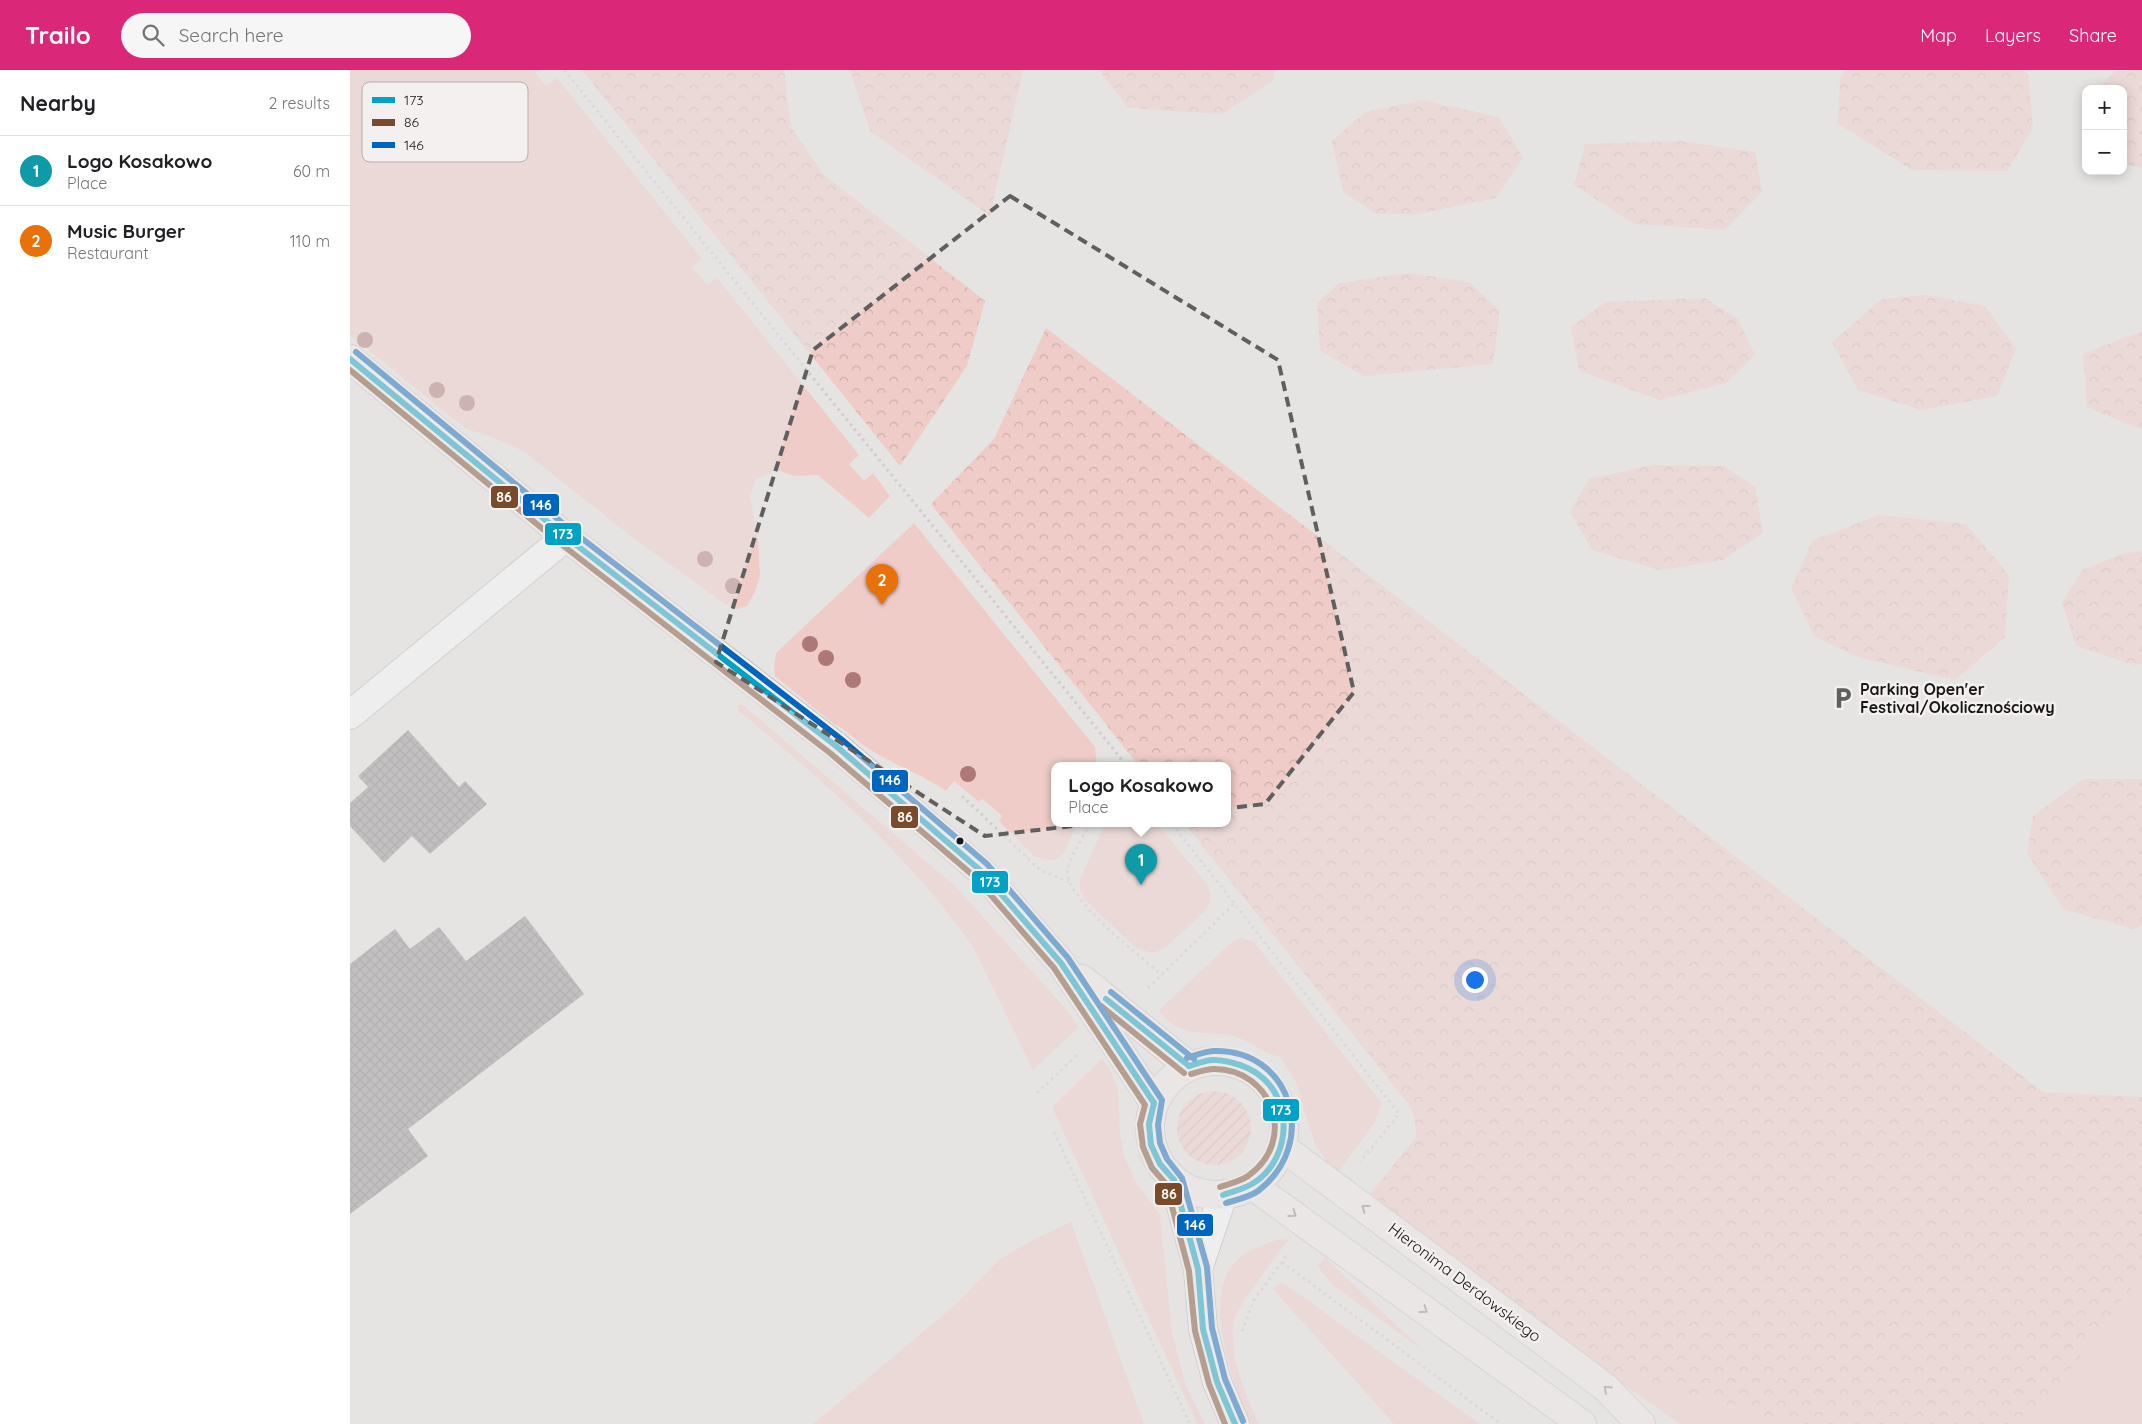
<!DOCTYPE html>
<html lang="en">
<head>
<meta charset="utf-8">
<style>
	:root { --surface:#fff; --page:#f6f6f6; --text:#202124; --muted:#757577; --line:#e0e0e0; --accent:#db2777 }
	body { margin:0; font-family:Quicksand,sans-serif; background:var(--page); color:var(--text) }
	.controls { position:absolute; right:15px; top:15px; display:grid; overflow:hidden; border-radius:10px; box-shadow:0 2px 12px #0003 }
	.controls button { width:45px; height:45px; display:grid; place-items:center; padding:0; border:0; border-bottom:1px solid var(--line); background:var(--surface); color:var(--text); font:25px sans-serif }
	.you { position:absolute; left:1124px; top:909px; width:18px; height:18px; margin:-12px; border:4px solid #fff; border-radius:50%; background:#1a73e8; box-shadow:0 0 0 8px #1a73e833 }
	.badge { display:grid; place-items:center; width:32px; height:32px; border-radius:50%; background:var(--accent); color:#fff; font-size:16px; font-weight:700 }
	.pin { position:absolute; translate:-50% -41px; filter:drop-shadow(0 1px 2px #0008) }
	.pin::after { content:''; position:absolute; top:26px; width:18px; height:15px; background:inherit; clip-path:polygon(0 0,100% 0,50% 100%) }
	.popup { position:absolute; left:701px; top:692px; width:180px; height:65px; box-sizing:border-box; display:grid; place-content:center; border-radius:10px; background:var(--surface); filter:drop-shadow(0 1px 4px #0005); font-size:16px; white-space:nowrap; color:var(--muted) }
	.popup b { font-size:19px; color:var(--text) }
	.popup::after { content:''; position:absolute; left:50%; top:100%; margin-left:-10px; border:10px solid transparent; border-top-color:var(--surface) }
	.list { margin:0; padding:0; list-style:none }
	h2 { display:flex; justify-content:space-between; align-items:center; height:65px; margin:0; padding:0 20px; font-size:21px }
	h2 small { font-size:16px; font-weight:400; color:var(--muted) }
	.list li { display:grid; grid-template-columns:32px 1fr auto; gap:15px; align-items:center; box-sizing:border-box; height:70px; padding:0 20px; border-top:1px solid var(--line) }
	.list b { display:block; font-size:19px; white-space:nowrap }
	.list p { margin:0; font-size:16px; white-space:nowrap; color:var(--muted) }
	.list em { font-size:16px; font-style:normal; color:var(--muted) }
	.icon { flex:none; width:28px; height:28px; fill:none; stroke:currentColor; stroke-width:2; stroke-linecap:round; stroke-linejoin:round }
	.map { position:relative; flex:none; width:1792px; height:1354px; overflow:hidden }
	header { display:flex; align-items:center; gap:30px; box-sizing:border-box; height:70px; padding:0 25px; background:var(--accent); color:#fff }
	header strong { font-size:24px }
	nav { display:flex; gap:28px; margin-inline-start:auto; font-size:18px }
	.search { width:350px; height:45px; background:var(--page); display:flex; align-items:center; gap:12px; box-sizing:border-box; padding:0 18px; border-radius:28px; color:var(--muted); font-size:19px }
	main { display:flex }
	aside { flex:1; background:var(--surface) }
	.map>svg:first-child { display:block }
	.grass { fill:#f0ccc8 }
	.forest { fill:url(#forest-crowns) }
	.garden { fill:url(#garden-furrows) }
	.building { fill:url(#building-cross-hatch) }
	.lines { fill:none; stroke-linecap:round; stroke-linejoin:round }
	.minor-casing { stroke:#b8b6b6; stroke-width:30 }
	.major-casing { stroke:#c4c2c2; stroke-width:30 }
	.path { stroke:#cdcdcd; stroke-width:3; stroke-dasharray:2.5 4; stroke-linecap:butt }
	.minor { stroke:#fbfbfb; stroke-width:28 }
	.major { stroke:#f1e9e9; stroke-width:28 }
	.bus-1-casing { stroke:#f5f0f0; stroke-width:10 }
	.bus-2-casing { stroke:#f5f0f0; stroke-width:10 }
	.bus-3-casing { stroke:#f5f0f0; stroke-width:10 }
	.bus-1 { stroke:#01a2c5; stroke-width:6 }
	.bus-2 { stroke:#7a4b2a; stroke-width:6 }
	.bus-3 { stroke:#0065bd; stroke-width:6 }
	.tree { fill:#ae7877 }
	.oneway { stroke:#8f8a8a }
	.marked { fill:none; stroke:#605e5e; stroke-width:4; stroke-dasharray:10 6; stroke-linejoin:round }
	.bus-dot { fill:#181616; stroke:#f5f0f0; stroke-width:2 }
	.labels { text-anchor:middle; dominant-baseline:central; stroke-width:5; stroke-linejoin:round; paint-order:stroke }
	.poi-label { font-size:16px; font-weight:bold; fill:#181616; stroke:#f5f0f0; text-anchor:start }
	.street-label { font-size:16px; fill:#181616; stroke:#f5f0f0 }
	.key { fill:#f5f0f0; stroke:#b3afaf; stroke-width:1 }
	.key-label { font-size:14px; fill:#181616 }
	.line-badge { stroke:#f5f0f0; stroke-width:2 }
	.badge-label { font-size:14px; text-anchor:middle; font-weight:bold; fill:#fff }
</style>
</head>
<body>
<header>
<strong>Trailo</strong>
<div class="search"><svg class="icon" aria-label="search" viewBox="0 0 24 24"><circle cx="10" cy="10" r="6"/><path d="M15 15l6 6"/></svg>Search here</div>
<nav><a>Map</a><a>Layers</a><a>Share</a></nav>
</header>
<main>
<aside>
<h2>Nearby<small>2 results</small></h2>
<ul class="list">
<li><span class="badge" style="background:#0f9aa8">1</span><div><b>Logo Kosakowo</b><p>Place</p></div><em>60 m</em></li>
<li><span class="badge" style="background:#e8710a">2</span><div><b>Music Burger</b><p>Restaurant</p></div><em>110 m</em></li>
</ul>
</aside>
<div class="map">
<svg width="1792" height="1354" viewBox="0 0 1792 1354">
	<defs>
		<pattern id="forest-crowns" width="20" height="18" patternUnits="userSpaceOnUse" patternTransform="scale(1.25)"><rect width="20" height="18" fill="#f0ccc8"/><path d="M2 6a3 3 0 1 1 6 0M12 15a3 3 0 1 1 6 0" fill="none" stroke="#cdaeab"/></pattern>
		<pattern id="garden-furrows" width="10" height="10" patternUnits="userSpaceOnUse" patternTransform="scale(1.25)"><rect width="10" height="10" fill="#f0ccc8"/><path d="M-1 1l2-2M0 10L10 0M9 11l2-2" fill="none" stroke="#cdaeab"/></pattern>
		<pattern id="building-cross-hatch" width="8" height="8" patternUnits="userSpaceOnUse" patternTransform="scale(1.25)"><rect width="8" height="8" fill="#949392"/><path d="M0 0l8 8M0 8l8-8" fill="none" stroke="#787776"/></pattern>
	</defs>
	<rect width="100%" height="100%" fill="#e6e4e3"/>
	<g class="grass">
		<path d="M 0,0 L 189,0 L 185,3 L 196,16 L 207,8 L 352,189 L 342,197 L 357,215 L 367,208 L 509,385 L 499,394 L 514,411 L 523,403 L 540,426 L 519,448 L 468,405 L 444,406 L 427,400 L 406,409 L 400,425 L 408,471 L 410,506 L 405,522 L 397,536 L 388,539 L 375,534 L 286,470 L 173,381 L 140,366 L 116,359 L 0,265 Z"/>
		<path d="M 564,453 L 745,677 L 747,696 L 705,696 L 705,754 L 727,754 L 714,782 L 707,789 L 700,790 L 685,787 L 649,751 L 652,746 L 633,729 L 629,732 L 604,711 L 596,721 C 570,703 540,694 513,675 C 506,670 492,656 485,655 L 425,606 L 424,597 L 426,583 Z"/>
		<path d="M 388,635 L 393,635 L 605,816 L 715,938 L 729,957 L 683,1000 L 623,877 C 559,785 474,712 388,640 Z"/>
		<path d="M 755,754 L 807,754 L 857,814 C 861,824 862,831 856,840 L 814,879 L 803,883 L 787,879 L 734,829 L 730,819 L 730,809 Z"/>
		<path d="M 891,867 L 904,872 L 1032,1033 L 1025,1052 L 986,1105 L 965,1074 L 946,1012 L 930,986 C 917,986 905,974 892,969 C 866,958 826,971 809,940 L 882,872 Z"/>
		<path d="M 752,989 L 759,997 L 768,1020 L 770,1065 L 775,1088 L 786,1112 L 810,1145 L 822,1263 L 836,1316 L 855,1354 L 847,1354 L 702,1037 Z"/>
		<path d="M 721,1152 L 794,1354 L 463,1354 L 604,1236 L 649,1190 L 684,1169 Z"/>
		<path d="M 930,1169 L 938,1170 C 928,1184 886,1238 884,1250 C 878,1284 895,1324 909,1354 L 901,1354 C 883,1315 849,1223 888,1189 C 900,1179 916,1173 930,1169 Z"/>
		<path d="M 975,1188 L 1074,1281 L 983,1215 L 973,1204 L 968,1196 Z"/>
		<path d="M 1792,1204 L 1792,1354 L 1680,1354 Z"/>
		<path d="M 932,1212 L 1130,1354 L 1044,1354 L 923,1219 Z"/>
		<path d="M 1251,1299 L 1441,1354 L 1330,1354 Z"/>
	</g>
	<g class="forest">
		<path d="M 232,0 L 434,0 L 441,57 L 473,104 L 635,231 L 617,296 L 550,396 Z"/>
		<path d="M 500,0 L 673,0 L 640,146 L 520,61 Z"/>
		<path d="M 749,0 L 925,0 L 923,11 L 872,44 L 778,38 Z"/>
		<path d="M 1495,0 L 1674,0 L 1678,4 L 1683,58 L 1657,101 L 1562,100 L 1488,54 L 1490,8 Z"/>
		<path d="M 1792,0 L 1792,98 L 1773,93 L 1773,19 L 1748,19 L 1765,1 Z"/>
		<path d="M 1072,30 L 1149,47 L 1173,88 L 1146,128 L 1068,144 L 1026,144 L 993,122 L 982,71 L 1015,42 Z"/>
		<path d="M 1331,71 L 1405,82 L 1412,122 L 1375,160 L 1284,154 L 1224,115 L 1235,74 Z"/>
		<path d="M 1059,203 L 1119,212 L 1150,241 L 1143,294 L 1014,306 L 970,281 L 967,233 L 989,213 Z"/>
		<path d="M 1576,225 L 1635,236 L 1666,279 L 1647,326 L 1571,340 L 1508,320 L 1482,272 L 1532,229 Z"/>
		<path d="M 1355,228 L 1388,249 L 1405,285 L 1376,313 L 1310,330 L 1229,301 L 1221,257 L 1256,232 Z"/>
		<path d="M 696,258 L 1693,1022 L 1792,1027 L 1792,1204 L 1680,1354 L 1441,1354 L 1251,1299 L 1017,1128 L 1066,1067 L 1065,1049 L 1060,1036 L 835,754 L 877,754 L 877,696 L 789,696 L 581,434 L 644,369 Z"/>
		<path d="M 1792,261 L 1792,358 L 1787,358 L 1737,337 L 1733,284 Z"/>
		<path d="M 1303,395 L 1374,396 L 1405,417 L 1413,463 L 1373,490 L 1310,500 L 1242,480 L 1220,441 L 1239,409 Z"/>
		<path d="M 1530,445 L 1616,454 L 1659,505 L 1655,567 L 1605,610 L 1508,587 L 1464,566 L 1441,518 L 1463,470 Z"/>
		<path d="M 1792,481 L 1792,594 L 1784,595 L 1726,576 L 1712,533 L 1732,500 L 1772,484 Z"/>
		<path d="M 1733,709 L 1792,709 L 1792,856 L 1783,859 L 1713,839 L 1677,783 L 1683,746 Z"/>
	</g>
	<circle class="garden" cx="864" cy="1058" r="37"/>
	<g class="building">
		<path d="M 58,660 L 109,717 L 115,711 L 137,734 L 80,784 L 62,766 L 34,793 L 0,756 L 0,733 L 18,717 L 8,706 Z"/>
		<path d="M 175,846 L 234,924 L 58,1059 L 78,1086 L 0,1144 L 0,894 L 45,859 L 60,879 L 89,857 L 116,891 Z"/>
	</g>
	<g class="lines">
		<defs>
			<g id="minor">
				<path d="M 0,645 L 216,467"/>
				<path d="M 824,1110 L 848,1199 L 853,1259 L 867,1312 L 885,1354"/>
				<path d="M 848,1199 L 873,1125"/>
			</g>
			<g id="major">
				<path d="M 0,289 L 216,467 L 486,676 L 631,801 L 711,893 L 804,1033"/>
				<path d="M 732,909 L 839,996"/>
				<circle cx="867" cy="1058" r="67"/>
				<path d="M 932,1077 L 1255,1317 L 1291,1354"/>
				<path d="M 903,1116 L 1232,1354"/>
			</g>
		</defs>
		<use href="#minor" class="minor-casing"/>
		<use href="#major" class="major-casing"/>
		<g class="path">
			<path d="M 214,0 L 777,696"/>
			<path d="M 769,696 L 772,690"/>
			<path d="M 612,726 L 690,800 L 719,812"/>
			<path d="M 740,754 C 733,768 722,783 718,798 C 710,826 792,887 812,905"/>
			<path d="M 822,754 L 1049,1044 L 1010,1092"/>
			<path d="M 798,918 L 885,833"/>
			<path d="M 687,1023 L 728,984"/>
			<path d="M 704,1062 L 840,1354"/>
			<path d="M 932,1192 L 1151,1354"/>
			<path d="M 892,1261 L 904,1230 L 937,1185"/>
		</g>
		<use href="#minor" class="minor"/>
		<use href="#major" class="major"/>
		<defs>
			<g id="bus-1">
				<path d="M 0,289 L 216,467 L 486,676 L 631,801 L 711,893 L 804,1033"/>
				<path d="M 756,929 L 839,996"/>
				<path d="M 839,996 C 847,994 856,989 865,990 C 882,991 901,997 914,1009 C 945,1038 938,1093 902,1114 C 893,1119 882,1122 873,1125"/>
				<path d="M 804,1033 L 799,1054 L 801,1075 L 810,1094 L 824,1110 L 848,1199 L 853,1259 L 867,1312 L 885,1354"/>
			</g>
			<g id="bus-2">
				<path d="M 0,300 L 211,474 L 480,683 L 625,807 L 704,898 L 795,1035 L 790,1054 L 793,1077 L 802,1098 L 816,1114 L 839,1201 L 845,1261 L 859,1314 L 875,1354"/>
				<path d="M 751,936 L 834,1003"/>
				<path d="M 841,1004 C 848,1002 856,999 864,999 C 923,999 948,1071 898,1106 C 891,1111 879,1114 870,1117"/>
			</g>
			<g id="bus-3">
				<path d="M 6,282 L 221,460 L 491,669 L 637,794 L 718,888 L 812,1030 L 808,1055 L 810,1073 L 817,1089 L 832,1108 L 857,1197 L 862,1258 L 875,1309 L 893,1351"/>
				<path d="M 761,922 L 844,989"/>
				<path d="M 837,988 C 845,985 854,982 863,981 C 942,978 970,1074 908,1121 C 900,1127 886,1130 876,1133"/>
			</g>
		</defs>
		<use href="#bus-1" class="bus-1-casing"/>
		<use href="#bus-2" class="bus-2-casing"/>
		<use href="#bus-3" class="bus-3-casing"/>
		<use href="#bus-1" class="bus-1"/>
		<use href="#bus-2" class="bus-2"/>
		<use href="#bus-3" class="bus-3"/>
	</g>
	<g class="tree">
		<circle cx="15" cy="270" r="8"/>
		<circle cx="87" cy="320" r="8"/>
		<circle cx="117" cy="333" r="8"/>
		<circle cx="355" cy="489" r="8"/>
		<circle cx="383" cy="516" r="8"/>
		<circle cx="460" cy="574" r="8"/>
		<circle cx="476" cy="588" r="8"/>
		<circle cx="503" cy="610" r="8"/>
		<circle cx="618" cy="704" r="8"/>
	</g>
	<defs><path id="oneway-chevron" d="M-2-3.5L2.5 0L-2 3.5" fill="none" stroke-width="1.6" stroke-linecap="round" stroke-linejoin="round" transform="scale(1.25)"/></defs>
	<g class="oneway">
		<use href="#oneway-chevron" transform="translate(1015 1138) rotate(-143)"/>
		<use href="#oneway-chevron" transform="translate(943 1144) rotate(36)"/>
		<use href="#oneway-chevron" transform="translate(1074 1240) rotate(36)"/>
		<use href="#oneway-chevron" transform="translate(1257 1319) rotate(-137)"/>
	</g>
	<path d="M0 0H1792V1354H0ZM 660,126 L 928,290 L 1004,622 L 915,734 L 635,766 L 366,592 L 463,280 Z" fill="#e6e4e3" fill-opacity=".55" fill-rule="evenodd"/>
	<path class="marked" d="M 660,126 L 928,290 L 1004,622 L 915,734 L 635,766 L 366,592 L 463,280 Z"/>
	<defs>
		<symbol id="parking-bare" viewBox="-9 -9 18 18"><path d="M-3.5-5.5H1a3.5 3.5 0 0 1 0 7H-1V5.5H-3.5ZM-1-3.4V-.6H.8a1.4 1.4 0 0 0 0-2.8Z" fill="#605e5e" stroke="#f5f0f0" stroke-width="2.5" paint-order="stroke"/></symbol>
	</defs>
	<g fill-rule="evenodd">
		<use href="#parking-bare" x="1477" y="612" width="32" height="32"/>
	</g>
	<circle class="bus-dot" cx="610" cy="771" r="4.5"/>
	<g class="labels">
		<g class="poi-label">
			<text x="1510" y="619">Parking Open'er<tspan x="1510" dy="18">Festival/Okolicznościowy</tspan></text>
		</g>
		<g class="street-label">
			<text transform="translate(1115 1212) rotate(37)">Hieronima Derdowskiego</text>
		</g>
	</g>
	<rect x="12" y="12" width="166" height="80" rx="8" class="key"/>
	<rect x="22" y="27" width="23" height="6" fill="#01a2c5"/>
	<rect x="22" y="49" width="23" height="7" fill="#7a4b2a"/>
	<rect x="22" y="72" width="23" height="6" fill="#0065bd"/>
	<g class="key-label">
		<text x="54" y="35">173</text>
		<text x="54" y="57">86</text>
		<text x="54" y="80">146</text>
	</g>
	<g class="line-badge">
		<rect x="140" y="415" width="29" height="24" rx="5" fill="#7a4b2a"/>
		<rect x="172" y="423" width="38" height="24" rx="5" fill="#0065bd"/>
		<rect x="194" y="452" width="38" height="24" rx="5" fill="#01a2c5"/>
		<rect x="521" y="699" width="38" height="24" rx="5" fill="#0065bd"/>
		<rect x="540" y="735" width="29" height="24" rx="5" fill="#7a4b2a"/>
		<rect x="621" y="800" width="38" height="24" rx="5" fill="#01a2c5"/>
		<rect x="912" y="1028" width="38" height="24" rx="5" fill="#01a2c5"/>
		<rect x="804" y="1112" width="29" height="24" rx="5" fill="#7a4b2a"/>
		<rect x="826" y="1143" width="38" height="24" rx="5" fill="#0065bd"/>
	</g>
	<g class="badge-label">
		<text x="154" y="432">86</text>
		<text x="191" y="440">146</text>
		<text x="213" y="469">173</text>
		<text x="540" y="715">146</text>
		<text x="555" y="752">86</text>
		<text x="640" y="817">173</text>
		<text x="931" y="1045">173</text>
		<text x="819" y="1129">86</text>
		<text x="845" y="1160">146</text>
	</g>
</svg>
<div class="controls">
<button>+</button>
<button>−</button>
</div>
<div class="you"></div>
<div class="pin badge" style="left:791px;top:815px;background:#0f9aa8">1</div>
<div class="popup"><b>Logo Kosakowo</b>Place</div>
<div class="pin badge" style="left:532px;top:535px;background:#e8710a">2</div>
</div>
</main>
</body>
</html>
